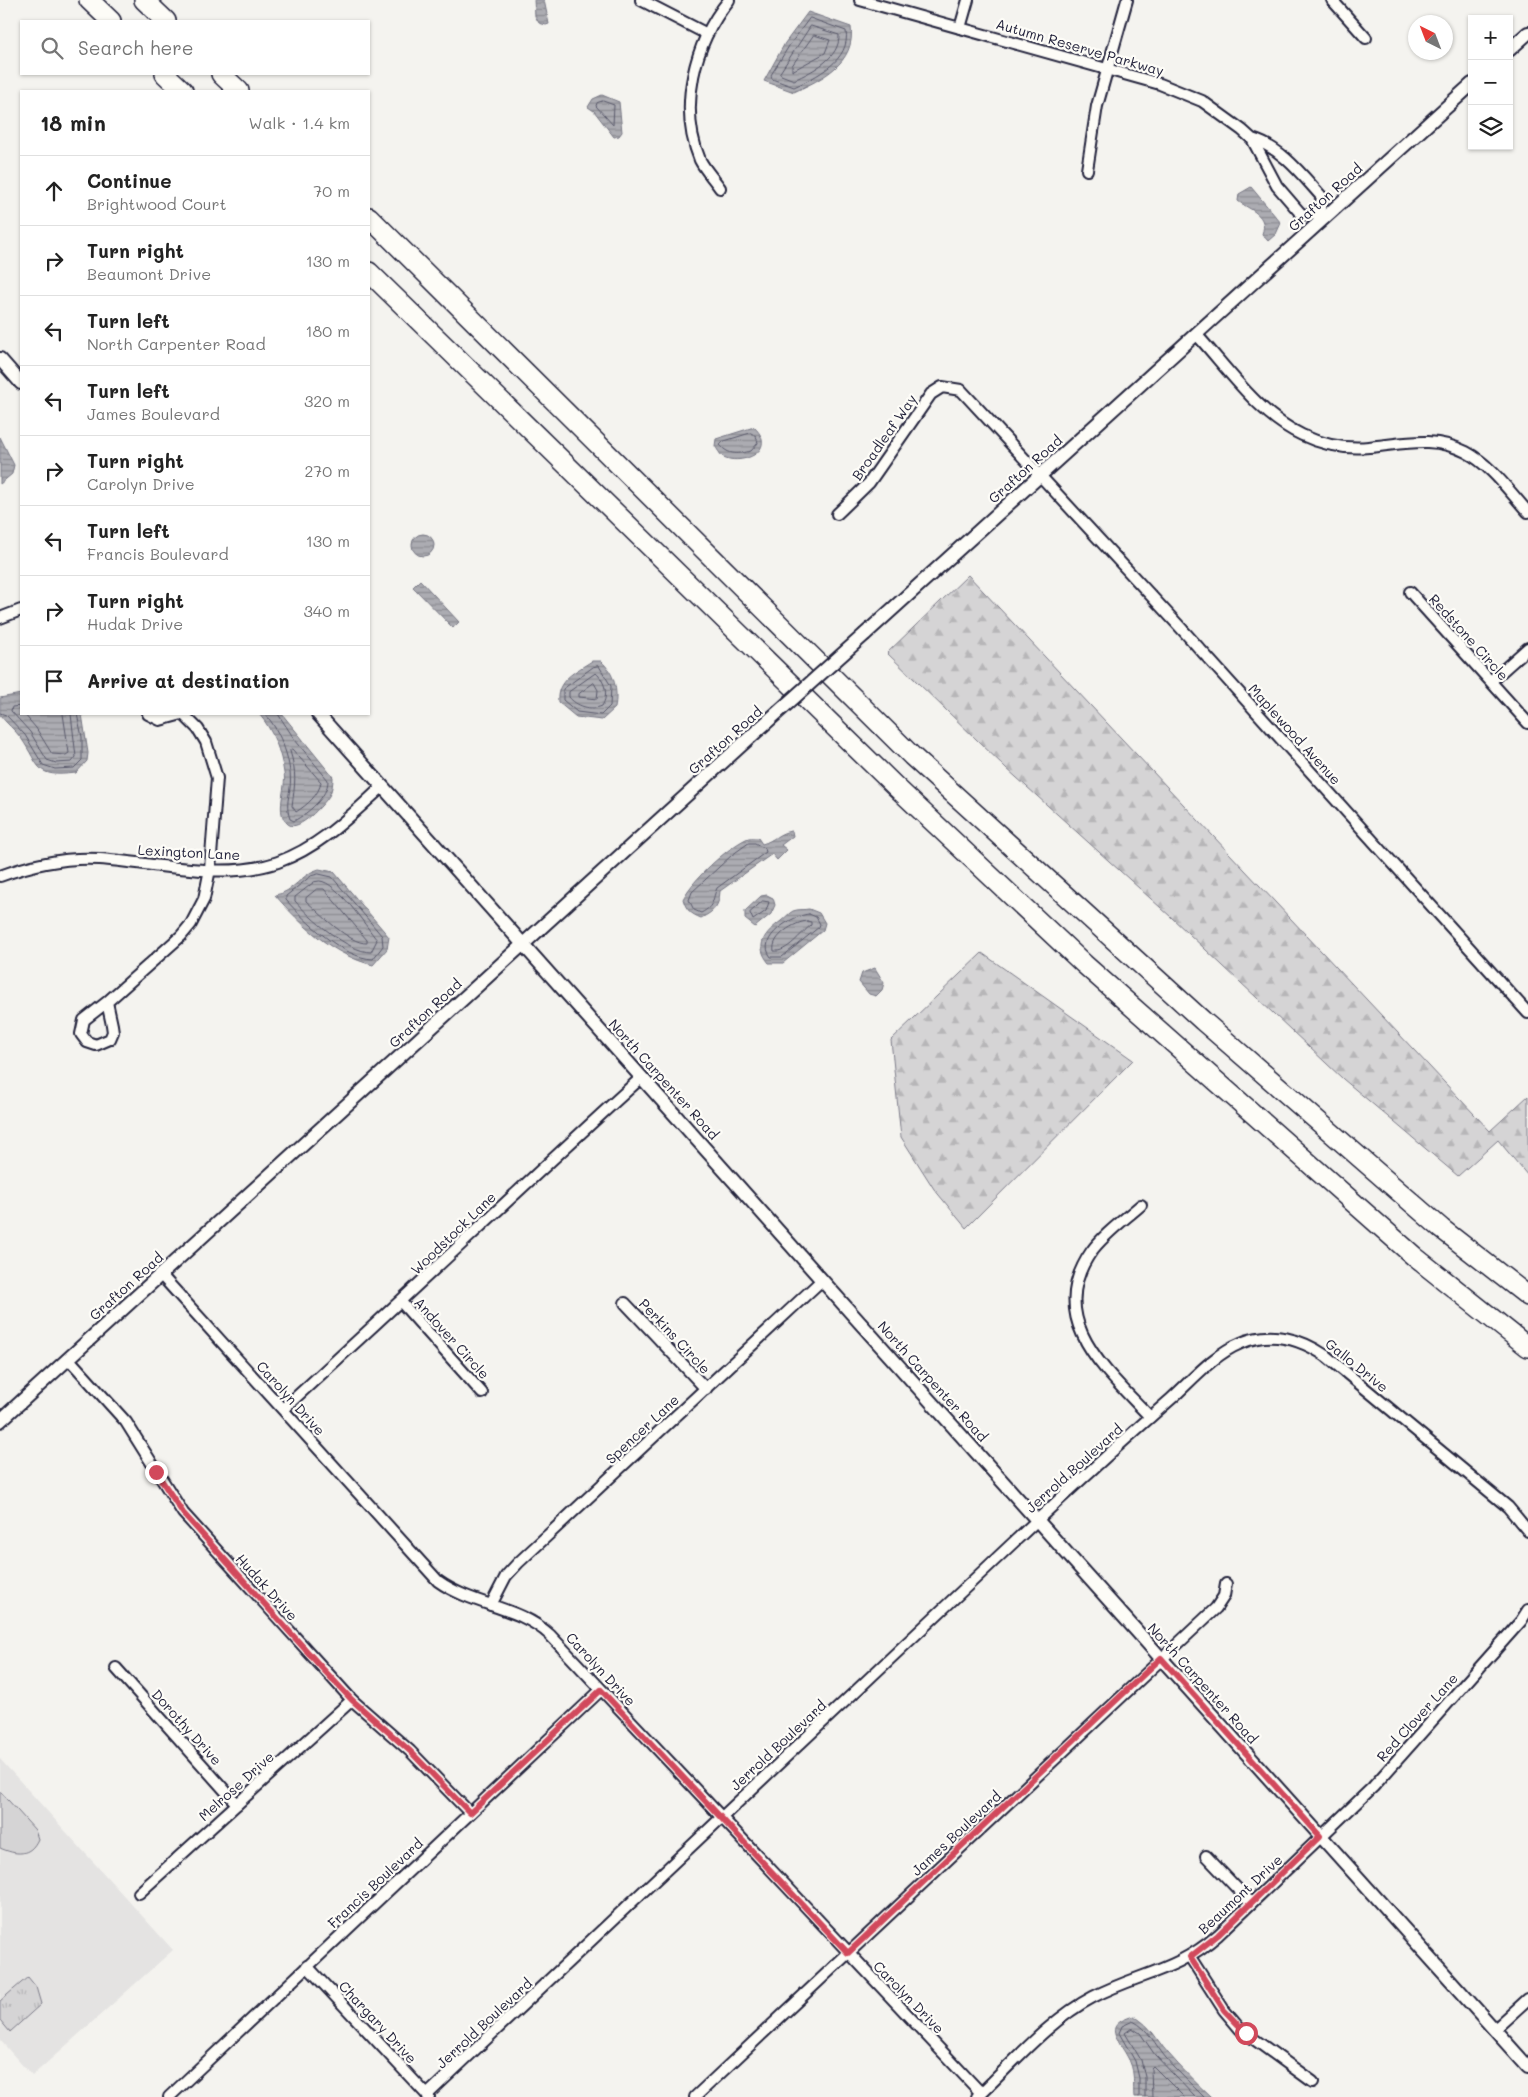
<!DOCTYPE html>
<html lang="en">
<head>
<meta charset="utf-8">
<style>
	:root { --surface:#fff; --page:#f2f2f2; --text:#222; --muted:#767676; --line:#e0e0e0 }
	body { margin:0; font-family:Mali,sans-serif; background:var(--page); color:var(--text) }
	.controls { position:absolute; right:15px; top:15px; display:grid; overflow:hidden; border-radius:0px; box-shadow:0 1px 4px #0004 }
	.controls button { width:45px; height:45px; display:grid; place-items:center; padding:0; border:0; border-bottom:1px solid var(--line); background:var(--surface); color:var(--text); font:25px sans-serif }
	.compass { position:absolute; left:1408px; top:15px; width:45px; height:45px; border-radius:50%; background:var(--surface); box-shadow:0 1px 4px #0004; rotate:318deg }
	.stop { position:absolute; width:15px; height:15px; margin:-11px; border:4px solid #d1495b; border-radius:50%; background:#fff }
	.stop.end { background:#d1495b; border-color:#fff; box-shadow:0 1px 5px #0008 }
	.list { margin:0; padding:0; list-style:none }
	h2 { display:flex; justify-content:space-between; align-items:center; height:65px; margin:0; padding:0 20px; font-size:21px }
	h2 small { font-size:16px; font-weight:400; color:var(--muted) }
	.list li { display:grid; grid-template-columns:32px 1fr auto; gap:15px; align-items:center; box-sizing:border-box; height:70px; padding:0 20px; border-top:1px solid var(--line) }
	.list b { display:block; font-size:19px; white-space:nowrap }
	.list p { margin:0; font-size:16px; white-space:nowrap; color:var(--muted) }
	.list em { font-size:16px; font-style:normal; color:var(--muted) }
	.icon { flex:none; width:28px; height:28px; fill:none; stroke:currentColor; stroke-width:2; stroke-linecap:round; stroke-linejoin:round }
	.map { position:relative; flex:none; width:1528px; height:2097px; overflow:hidden }
	.search { position:absolute; background:var(--surface); box-shadow:0 1px 4px #0004; left:20px; top:20px; width:350px; height:55px; display:flex; align-items:center; gap:12px; box-sizing:border-box; padding:0 18px; border-radius:0px; color:var(--muted); font-size:19px }
	.panel { position:absolute; background:var(--surface); box-shadow:0 1px 4px #0004; left:20px; top:90px; width:350px; height:625px; border-radius:0px }
	.map>svg:first-child { display:block }
	.built { fill:#e4e3e2 }
	.green { fill:#d5d4d5; stroke:#7c7b88 }
	.forest { fill:url(#forest-firs); stroke:#7c7b88 }
	.park { fill:url(#park-tufts); stroke:#7c7b88 }
	.water { fill:url(#water-rules); stroke:#757582 }
	.lines { fill:none; stroke-linecap:round; stroke-linejoin:round }
	.shore { stroke:#59596b; stroke-width:1 }
	.minor-casing { stroke:#22223b; stroke-width:14 }
	.tertiary-casing { stroke:#22223b; stroke-width:16 }
	.motorway-casing { stroke:#22223b; stroke-width:22 }
	.minor { stroke:#fdfcf7; stroke-width:10 }
	.tertiary { stroke:#fdfcf7; stroke-width:12 }
	.motorway { stroke:#fdfcf7; stroke-width:19 }
	.tertiary-bridge-casing { stroke:#22223b; stroke-width:16; stroke-linecap:butt }
	.tertiary-bridge { stroke:#fdfcf7; stroke-width:12 }
	.route { stroke:#d1495b; stroke-width:6 }
	.labels { text-anchor:middle; dominant-baseline:central; stroke-width:4.5; stroke-linejoin:round; paint-order:stroke }
	.street-label { font-size:14px; fill:#22223b; stroke:#fdfcf7 }
</style>
</head>
<body>
<div class="map">
<svg width="1528" height="2097" viewBox="0 0 1528 2097">
	<defs>
		<pattern id="forest-firs" width="22" height="20" patternUnits="userSpaceOnUse" patternTransform="scale(1.25)"><rect width="22" height="20" fill="#d5d4d5"/><path d="M5 1l3.5 6h-7zM16 11l3.5 6h-7z" fill="#b7b6b8"/></pattern>
		<pattern id="park-tufts" width="24" height="20" patternUnits="userSpaceOnUse" patternTransform="scale(1.25)"><rect width="24" height="20" fill="#d5d4d5"/><path d="M3 7l-1-3M5 7V3M7 7l1-3M15 17l-1-3M17 17v-4M19 17l1-3" fill="none" stroke="#b7b6b8"/></pattern>
		<pattern id="water-rules" width="6" height="5" patternUnits="userSpaceOnUse" patternTransform="scale(1.25)"><rect width="6" height="5" fill="#acacb2"/><path d="M0 2.5h6" fill="none" stroke="#8c8c92"/></pattern>
	</defs>
	<rect width="100%" height="100%" fill="#f4f3ef"/>
	<filter id="ink" filterUnits="userSpaceOnUse"><feTurbulence type="fractalNoise" baseFrequency=".02" numOctaves="2"/><feDisplacementMap in="SourceGraphic" scale="10" xChannelSelector="R" yChannelSelector="G"/><feConvolveMatrix kernelMatrix="1 2 1 2 8 2 1 2 1" color-interpolation-filters="sRGB"/></filter>
	<g filter="url(#ink)">
		<path class="built" d="M 0,1759 L 173,1950 L 32,2076 L 0,2040 Z"/>
		<path class="green" d="M 0,1791 L 35,1830 L 38,1839 C 30,1857 16,1855 0,1848 Z"/>
		<g class="forest">
			<path d="M 968,575 L 1490,1131 L 1528,1096 L 1528,1176 L 1498,1140 L 1458,1176 L 1343,1079 L 1171,917 L 1006,768 L 887,653 Z"/>
			<path d="M 982,953 L 1133,1060 L 966,1228 L 934,1189 L 901,1137 L 891,1040 Z"/>
		</g>
		<path class="park" d="M 28,1977 L 36,1987 L 41,2004 L 10,2032 L 0,2020 L 0,2001 Z"/>
		<g class="water">
			<path d="M 534,0 L 544,0 L 549,24 L 546,25 L 539,23 L 535,16 Z"/>
			<path d="M 808,12 L 851,27 C 856,63 822,79 794,92 L 764,81 L 785,43 Z"/>
			<path d="M 602,95 L 619,102 L 622,132 L 619,136 L 614,137 L 594,111 L 588,107 L 593,99 Z"/>
			<path d="M 1251,187 L 1281,223 L 1276,234 L 1268,241 L 1262,234 C 1269,215 1250,210 1238,201 L 1239,194 Z"/>
			<path d="M 754,427 C 780,452 738,467 722,456 C 720,454 717,449 715,446 L 716,439 Z"/>
			<path d="M 0,437 L 14,465 L 12,474 L 0,484 Z"/>
			<circle cx="423" cy="545" r="11"/>
			<path d="M 420,580 L 459,622 L 453,628 L 413,587 Z"/>
			<path d="M 592,661 L 601,661 C 615,674 618,690 615,708 L 602,720 L 576,717 L 558,702 C 556,680 575,672 592,661 Z"/>
			<path d="M 21,694 L 21,714 L 82,714 L 88,753 L 87,761 L 76,773 C 34,778 41,767 21,738 C 15,730 6,723 0,715 L 0,698 Z"/>
			<path d="M 259,714 L 282,714 L 333,777 C 333,784 332,790 329,796 C 324,804 298,833 288,824 C 274,813 287,788 284,773 C 281,752 273,730 259,714 Z"/>
			<path d="M 792,831 L 793,836 L 781,845 L 787,850 L 777,860 L 772,854 L 720,891 C 719,906 715,911 701,918 C 691,914 686,910 683,899 C 693,879 726,849 746,839 C 749,837 754,838 758,838 L 762,844 C 774,841 779,832 792,831 Z"/>
			<path d="M 319,869 L 334,872 L 389,937 L 387,949 L 373,965 C 333,955 302,926 275,895 C 293,893 302,873 319,869 Z"/>
			<path d="M 767,895 L 773,898 L 775,905 L 771,914 L 755,927 L 745,919 L 745,911 L 761,896 Z"/>
			<path d="M 809,909 L 819,913 L 825,923 L 823,930 L 783,963 L 769,963 C 754,945 765,933 781,921 C 785,918 789,913 793,911 C 798,909 804,910 809,909 Z"/>
			<path d="M 875,968 L 884,983 L 882,990 L 876,996 L 869,994 L 859,982 L 862,973 Z"/>
			<path d="M 1134,2016 C 1153,2028 1154,2037 1168,2053 C 1181,2068 1196,2083 1211,2097 L 1134,2097 C 1133,2086 1135,2073 1130,2062 C 1121,2041 1098,2026 1134,2016 Z"/>
		</g>
		<g class="lines">
			<g class="shore">
				<path d="M 810,18 L 846,31 C 851,60 816,77 794,87 L 772,79 L 771,75 L 789,46 Z"/>
				<path d="M 811,26 L 839,35 C 840,58 813,71 794,80 L 781,75 L 780,73 Z"/>
				<path d="M 814,35 L 830,40 L 825,53 L 792,71 L 792,66 Z"/>
				<path d="M 603,101 L 614,105 L 613,125 L 596,106 L 597,103 Z"/>
				<path d="M 751,433 L 756,436 L 758,443 L 751,451 C 739,454 729,456 720,445 L 722,442 Z"/>
				<path d="M 599,666 L 611,686 L 610,706 L 601,715 L 577,712 L 563,700 L 563,689 L 593,667 Z"/>
				<path d="M 596,673 C 605,681 609,695 602,706 C 591,711 576,706 569,697 L 569,692 Z"/>
				<path d="M 594,683 L 598,690 L 597,699 L 579,697 L 579,694 Z"/>
				<path d="M 21,706 L 12,707 L 11,711 L 30,732 L 47,760 L 56,763 L 72,762 L 76,757 L 71,714"/>
				<path d="M 0,713 L 6,715 L 25,735 L 43,765 L 55,769 L 74,768 L 82,760 L 82,737 L 77,714"/>
				<path d="M 24,714 L 36,728 L 52,754 L 66,755 L 69,753 L 63,714"/>
				<path d="M 265,714 C 281,731 293,765 290,788 C 288,801 286,807 290,819 L 294,821 C 308,813 328,797 328,780 L 295,740 L 278,714"/>
				<path d="M 292,749 L 321,782 C 319,795 307,805 296,812 L 292,806 C 295,784 297,774 290,751 Z"/>
				<path d="M 749,843 L 755,843 L 765,849 L 766,852 L 717,888 C 712,899 715,906 701,913 L 694,910 L 689,900 L 692,892 L 732,855 Z"/>
				<path d="M 319,874 L 332,877 L 382,936 L 383,946 L 373,959 C 343,958 305,921 286,900 L 286,896 L 311,876 Z"/>
				<path d="M 320,881 C 337,882 365,925 377,940 L 371,952 C 348,952 310,918 295,901 L 295,897 L 314,882 Z"/>
				<path d="M 317,889 L 324,889 L 367,940 L 367,943 C 349,944 320,913 306,901 L 306,898 Z"/>
				<path d="M 763,901 L 769,902 L 766,911 L 753,920 L 750,913 Z"/>
				<path d="M 809,914 L 816,917 L 820,924 L 819,927 L 782,957 L 771,957 C 755,938 793,915 809,914 Z"/>
				<path d="M 807,921 L 811,922 L 811,925 C 801,933 787,953 774,951 C 771,936 795,922 807,921 Z"/>
				<path d="M 1139,2097 L 1139,2078 L 1135,2061 L 1119,2033 L 1122,2026 L 1133,2021 C 1149,2029 1155,2045 1166,2058 C 1178,2072 1191,2084 1204,2097"/>
				<path d="M 1145,2097 L 1145,2077 L 1141,2060 L 1125,2033 L 1132,2028 L 1140,2033 L 1155,2055 L 1195,2097"/>
				<path d="M 1152,2097 L 1151,2068 L 1153,2066 L 1184,2097"/>
			</g>
			<defs>
				<g id="minor">
					<path d="M 641,0 L 707,34"/>
					<path d="M 860,0 L 1160,84 L 1202,101 L 1242,130 L 1252,139 L 1277,186 L 1302,215 L 1319,214 L 1322,197 C 1303,176 1281,147 1252,139"/>
					<path d="M 1332,0 L 1366,38"/>
					<path d="M 960,28 L 968,0"/>
					<path d="M 1087,170 L 1097,106 L 1127,0"/>
					<path d="M 720,188 C 714,179 705,170 700,160 C 678,107 694,43 729,0"/>
					<path d="M 1196,334 C 1228,369 1259,415 1302,435 C 1323,445 1347,449 1369,447 C 1403,444 1433,435 1466,452 C 1491,465 1509,491 1528,512"/>
					<path d="M 837,514 L 869,483 L 931,394 L 942,387 L 961,390 L 1180,627 L 1528,1013"/>
					<path d="M 1410,592 L 1528,723"/>
					<path d="M 0,618 L 21,610"/>
					<path d="M 1491,681 L 1528,648"/>
					<path d="M 148,714 L 160,720 L 182,714"/>
					<path d="M 0,876 C 32,864 66,857 100,859 C 155,863 225,881 278,862 C 320,847 350,816 382,787"/>
					<path d="M 107,1002 L 112,1025 L 113,1032 L 110,1039 L 96,1045 L 87,1042 L 81,1034 L 84,1020 L 107,1002 L 181,936 L 191,924 L 204,899 L 210,869 L 217,778 L 206,742 L 198,729 L 183,714"/>
					<path d="M 1141,1205 C 1124,1220 1104,1234 1091,1252 C 1044,1320 1107,1371 1150,1417"/>
					<path d="M 161,1275 L 438,1581 C 473,1606 519,1606 550,1635 L 981,2093"/>
					<path d="M 401,1302 L 482,1393"/>
					<path d="M 625,1303 L 706,1389"/>
					<path d="M 69,1359 L 126,1422 L 183,1513 L 352,1700 L 410,1751 L 470,1813"/>
					<path d="M 283,1409 C 404,1299 521,1187 642,1077"/>
					<path d="M 491,1605 L 506,1576 L 518,1563 L 822,1280"/>
					<path d="M 116,1668 L 237,1804"/>
					<path d="M 1206,1856 L 1251,1903"/>
					<path d="M 139,1893 L 352,1700"/>
					<path d="M 1190,1957 L 1224,2010 L 1240,2029 L 1313,2082"/>
					<path d="M 307,1966 L 429,2097"/>
					<path d="M 1494,2030 L 1528,1999"/>
					<path d="M 427,2095 C 623,1911 819,1726 1015,1541 C 1066,1493 1118,1445 1171,1399 C 1192,1380 1214,1354 1241,1343 C 1271,1330 1301,1339 1326,1356 L 1508,1507 L 1528,1531"/>
					<path d="M 169,2097 L 601,1690"/>
					<path d="M 695,2097 L 1216,1608 L 1224,1596 L 1226,1584"/>
					<path d="M 977,2097 C 1013,2063 1049,2020 1093,1997 C 1139,1973 1176,1972 1218,1935 L 1373,1787 L 1521,1621 L 1528,1610"/>
				</g>
				<g id="tertiary">
					<path d="M 1509,50 L 1528,33"/>
					<path d="M 0,359 L 21,383"/>
					<path d="M 865,634 L 1472,84"/>
					<path d="M 318,714 L 853,1315 L 1528,2067"/>
					<path d="M 0,1421 L 758,730"/>
				</g>
				<g id="motorway">
					<path d="M 89,0 L 111,21"/>
					<path d="M 144,0 L 166,21"/>
					<path d="M 165,74 L 183,91"/>
					<path d="M 221,74 L 239,91"/>
					<path d="M 369,217 L 912,756 L 1203,1021 L 1442,1229 L 1528,1296"/>
					<path d="M 369,272 L 895,786 L 1084,964 L 1415,1257 L 1528,1347"/>
				</g>
			</defs>
			<use href="#minor" class="minor-casing"/>
			<use href="#tertiary" class="tertiary-casing"/>
			<use href="#motorway" class="motorway-casing"/>
			<use href="#minor" class="minor"/>
			<use href="#tertiary" class="tertiary"/>
			<use href="#motorway" class="motorway"/>
			<defs>
				<path id="tertiary-bridge" d="M 758,730 L 865,634"/>
			</defs>
			<use href="#tertiary-bridge" class="tertiary-bridge-casing"/>
			<use href="#tertiary-bridge" class="tertiary-bridge"/>
		</g>
	</g>
	<g class="lines" filter="url(#ink)">
		<path class="route" d="M 156,1472 L 183,1513 L 322,1668 L 352,1700 L 410,1751 L 470,1813 L 601,1690 L 848,1953 L 1161,1658 L 1320,1836 L 1218,1935 L 1190,1957 L 1224,2010 L 1246,2033"/>
	</g>
	<g class="labels">
		<g class="street-label">
			<text transform="translate(1080 47) rotate(16)">Autumn Reserve Parkway</text>
			<text transform="translate(1325 197) rotate(-42)">Grafton Road</text>
			<text transform="translate(884 437) rotate(-55)">Broadleaf Way</text>
			<text transform="translate(1025 469) rotate(-42)">Grafton Road</text>
			<text transform="translate(1469 637) rotate(48)">Redstone Circle</text>
			<text transform="translate(1295 734) rotate(48)">Maplewood Avenue</text>
			<text transform="translate(725 740) rotate(-42)">Grafton Road</text>
			<text transform="translate(189 852) rotate(3)">Lexington Lane</text>
			<text transform="translate(425 1013) rotate(-43)">Grafton Road</text>
			<text transform="translate(664 1079) rotate(48)">North Carpenter Road</text>
			<text transform="translate(453 1233) rotate(-44)">Woodstock Lane</text>
			<text transform="translate(126 1286) rotate(-42)">Grafton Road</text>
			<text transform="translate(675 1336) rotate(47)">Perkins Circle</text>
			<text transform="translate(452 1338) rotate(48)">Andover Circle</text>
			<text transform="translate(1357 1365) rotate(39)">Gallo Drive</text>
			<text transform="translate(933 1381) rotate(48)">North Carpenter Road</text>
			<text transform="translate(291 1398) rotate(48)">Carolyn Drive</text>
			<text transform="translate(642 1429) rotate(-43)">Spencer Lane</text>
			<text transform="translate(1074 1468) rotate(-42)">Jerrold Boulevard</text>
			<text transform="translate(267 1587) rotate(48)">Hudak Drive</text>
			<text transform="translate(601 1669) rotate(47)">Carolyn Drive</text>
			<text transform="translate(1203 1683) rotate(48)">North Carpenter Road</text>
			<text transform="translate(1417 1717) rotate(-48)">Red Clover Lane</text>
			<text transform="translate(187 1727) rotate(48)">Dorothy Drive</text>
			<text transform="translate(778 1745) rotate(-43)">Jerrold Boulevard</text>
			<text transform="translate(236 1786) rotate(-42)">Melrose Drive</text>
			<text transform="translate(956 1833) rotate(-43)">James Boulevard</text>
			<text transform="translate(375 1883) rotate(-43)">Francis Boulevard</text>
			<text transform="translate(1240 1894) rotate(-43)">Beaumont Drive</text>
			<text transform="translate(909 1997) rotate(46)">Carolyn Drive</text>
			<text transform="translate(378 2022) rotate(47)">Chargary Drive</text>
			<text transform="translate(484 2023) rotate(-43)">Jerrold Boulevard</text>
		</g>
	</g>
</svg>
<div class="controls">
<button>+</button>
<button>−</button>
<button><svg class="icon" aria-label="layers" viewBox="0 0 24 24"><path d="M12 4l9 5-9 5-9-5zM3 14l9 5 9-5"/></svg></button>
</div>
<svg class="compass" viewBox="-18 -18 36 36"><path d="M0-13l5 13h-10z" fill="#e53935"/><path d="M0 13l5-13h-10z" fill="#767676"/></svg>
<div class="stop" style="left:1246px;top:2033px"></div>
<div class="stop end" style="left:156px;top:1472px"></div>
<div class="search"><svg class="icon" aria-label="search" viewBox="0 0 24 24"><circle cx="10" cy="10" r="6"/><path d="M15 15l6 6"/></svg>Search here</div>
<section class="panel">
<h2>18 min<small>Walk · 1.4 km</small></h2>
<ul class="list">
<li><svg class="icon" aria-label="ahead" viewBox="0 0 24 24"><path d="M12 20V5M6 11l6-6 6 6"/></svg><div><b>Continue</b><p>Brightwood Court</p></div><em>70 m</em></li>
<li><svg class="icon" aria-label="right" viewBox="0 0 24 24"><path d="M7 20v-9h11M14 6l5 5-5 5"/></svg><div><b>Turn right</b><p>Beaumont Drive</p></div><em>130 m</em></li>
<li><svg class="icon" aria-label="left" viewBox="0 0 24 24"><path d="M17 20v-9H6M10 6l-5 5 5 5"/></svg><div><b>Turn left</b><p>North Carpenter Road</p></div><em>180 m</em></li>
<li><svg class="icon" aria-label="left" viewBox="0 0 24 24"><path d="M17 20v-9H6M10 6l-5 5 5 5"/></svg><div><b>Turn left</b><p>James Boulevard</p></div><em>320 m</em></li>
<li><svg class="icon" aria-label="right" viewBox="0 0 24 24"><path d="M7 20v-9h11M14 6l5 5-5 5"/></svg><div><b>Turn right</b><p>Carolyn Drive</p></div><em>270 m</em></li>
<li><svg class="icon" aria-label="left" viewBox="0 0 24 24"><path d="M17 20v-9H6M10 6l-5 5 5 5"/></svg><div><b>Turn left</b><p>Francis Boulevard</p></div><em>130 m</em></li>
<li><svg class="icon" aria-label="right" viewBox="0 0 24 24"><path d="M7 20v-9h11M14 6l5 5-5 5"/></svg><div><b>Turn right</b><p>Hudak Drive</p></div><em>340 m</em></li>
<li><svg class="icon" aria-label="arrive" viewBox="0 0 24 24"><path d="M6 21V4h12l-3 4 3 4H6"/></svg><div><b>Arrive at destination</b></div></li>
</ul>
</section>
</div>
</body>
</html>
